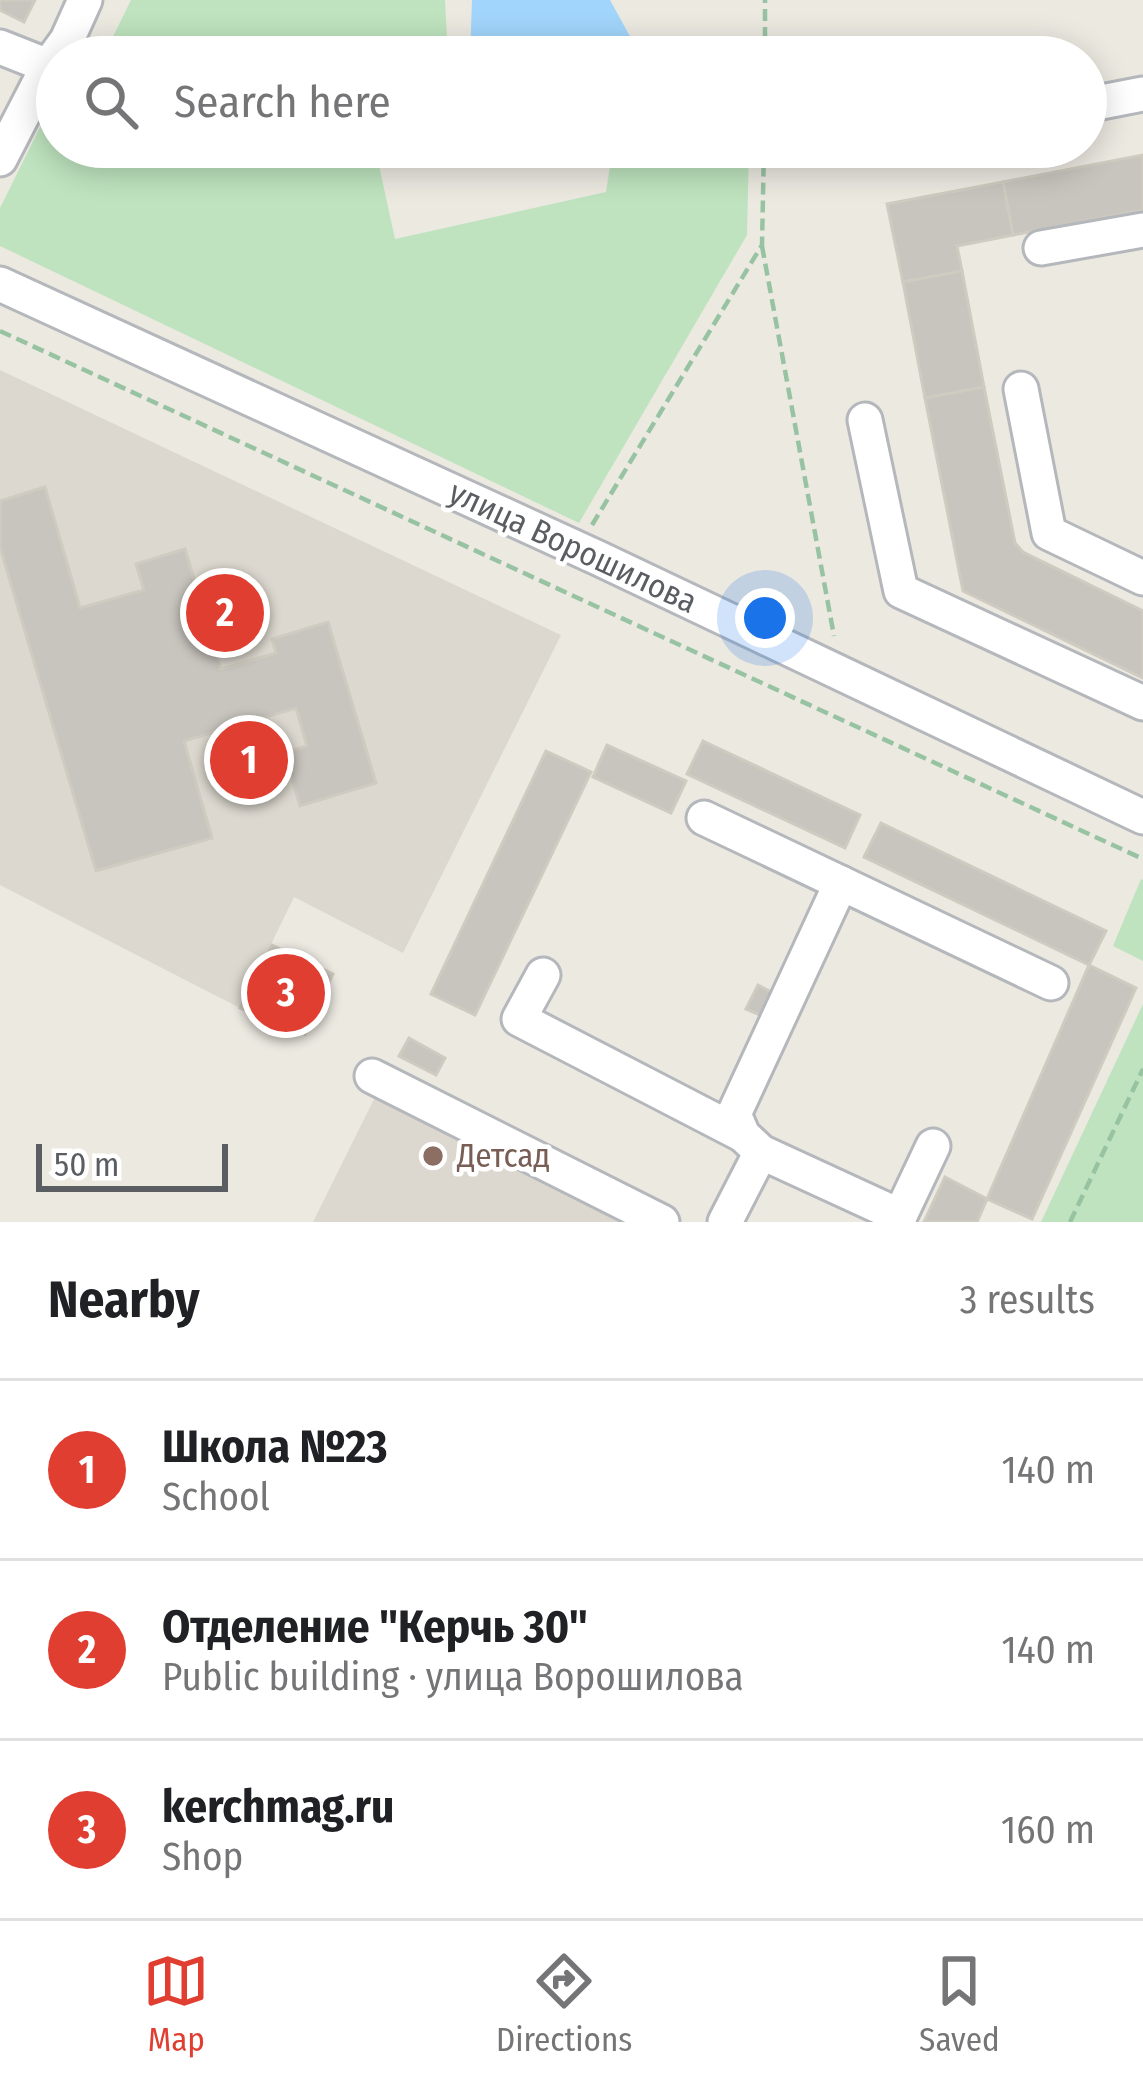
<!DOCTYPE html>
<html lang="en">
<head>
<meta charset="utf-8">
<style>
	:root { --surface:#fff; --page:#f6f6f6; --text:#202124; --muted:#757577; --line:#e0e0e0; --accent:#e13e32 }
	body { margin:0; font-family:"Fira Sans Condensed",sans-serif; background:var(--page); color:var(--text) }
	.scale { position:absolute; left:36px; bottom:30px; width:192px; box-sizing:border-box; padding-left:12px; border:6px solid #5a5d61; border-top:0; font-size:33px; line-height:42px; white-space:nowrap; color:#5a5d61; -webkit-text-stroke:9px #fff; paint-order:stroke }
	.you { position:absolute; left:765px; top:618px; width:42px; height:42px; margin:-30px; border:9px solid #fff; border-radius:50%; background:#1a73e8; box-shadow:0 0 0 18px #1a73e833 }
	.badge { display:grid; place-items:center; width:78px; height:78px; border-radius:50%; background:var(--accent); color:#fff; font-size:39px; font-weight:700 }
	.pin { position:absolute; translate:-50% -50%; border:6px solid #fff; box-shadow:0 3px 12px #0006 }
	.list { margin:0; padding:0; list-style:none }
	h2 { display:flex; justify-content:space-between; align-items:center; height:156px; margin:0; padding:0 48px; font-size:51px }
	h2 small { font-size:39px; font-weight:400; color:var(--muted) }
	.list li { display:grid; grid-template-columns:78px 1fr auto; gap:36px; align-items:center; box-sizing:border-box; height:180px; padding:0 48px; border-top:3px solid var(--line) }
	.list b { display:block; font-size:45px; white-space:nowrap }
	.list p { margin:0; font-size:39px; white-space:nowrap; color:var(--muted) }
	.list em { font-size:39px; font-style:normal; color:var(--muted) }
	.icon { flex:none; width:66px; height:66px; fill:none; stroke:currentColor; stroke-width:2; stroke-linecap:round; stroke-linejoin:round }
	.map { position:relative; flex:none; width:1143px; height:1222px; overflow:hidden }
	.search { position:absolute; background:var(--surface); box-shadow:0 6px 30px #0003; left:36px; right:36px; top:36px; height:132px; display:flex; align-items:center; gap:30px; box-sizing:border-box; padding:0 42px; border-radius:66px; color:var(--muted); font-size:45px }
	.sheet { height:696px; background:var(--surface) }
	nav { display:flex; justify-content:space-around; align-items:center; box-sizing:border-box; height:168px; border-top:3px solid var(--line); background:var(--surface); font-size:33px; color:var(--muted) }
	nav a { display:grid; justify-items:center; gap:6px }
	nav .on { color:var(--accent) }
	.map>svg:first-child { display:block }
	.education { fill:#dcd8cf }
	.green { fill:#bee3be }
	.water { fill:#a2d5fb }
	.building { fill:#c8c4be; stroke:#d0cbc0; stroke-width:3 }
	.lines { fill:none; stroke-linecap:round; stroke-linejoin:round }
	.minor-casing { stroke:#b4b7bb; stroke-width:39 }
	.path { stroke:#98c3a3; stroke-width:4.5; stroke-dasharray:12 6; stroke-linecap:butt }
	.minor { stroke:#fff; stroke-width:33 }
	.education-dot { fill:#8d6e63; stroke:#fff; stroke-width:4.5 }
	.labels { text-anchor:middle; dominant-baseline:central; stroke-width:9; stroke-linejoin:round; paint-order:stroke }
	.street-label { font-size:33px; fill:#5a5d61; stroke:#fff }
	.education-label { font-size:33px; fill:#785e54; stroke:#fff; text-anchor:start }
</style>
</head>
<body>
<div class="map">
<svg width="1143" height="1222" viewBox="0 0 1143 1222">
	<rect width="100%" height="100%" fill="#ece9e1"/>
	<g class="education">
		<path d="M 0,370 L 561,635 L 403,953 L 294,897 L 240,1008 L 0,885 Z"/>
		<path d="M 378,1091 L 661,1222 L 313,1222 Z"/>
	</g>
	<g class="green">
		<path d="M 131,0 L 445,0 L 448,57 L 103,57 Z"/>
		<path d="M 57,93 L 57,147 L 375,147 L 395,239 L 606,192 L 613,147 L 749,147 L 747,235 L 579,523 L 0,246 L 0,208 Z"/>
		<path d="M 1141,879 L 1143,880 L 1143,961 L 1113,946 Z"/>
		<path d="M 1143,1004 L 1143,1222 L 1041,1222 Z"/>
	</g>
	<path class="water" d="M 472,0 L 610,0 L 632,40 L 625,57 L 470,57 Z"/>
	<g class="building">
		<path d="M 0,0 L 35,0 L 24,22 L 0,10 Z"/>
		<path d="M 1143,155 L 1143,210 L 1013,235 L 1003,182 Z"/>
		<path d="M 1003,182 L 1013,235 L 957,246 L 962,271 L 903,282 L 887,204 Z"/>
		<path d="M 962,271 L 984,387 L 925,398 L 903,282 Z"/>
		<path d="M 984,387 L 1015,543 L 1023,552 L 1143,611 L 1143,678 L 963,591 L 925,398 Z"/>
		<path d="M 45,487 L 80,608 L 144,590 L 136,564 L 185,549 L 221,669 L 276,653 L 272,639 L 328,622 L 376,783 L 300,806 L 284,753 L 307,746 L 296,708 L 184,741 L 212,838 L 96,871 L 0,547 L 0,501 Z"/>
		<path d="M 703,741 L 860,815 L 845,848 L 687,774 Z"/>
		<path d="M 607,745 L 686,781 L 671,813 L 593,777 Z"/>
		<path d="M 546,751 L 591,772 L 475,1015 L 431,994 Z"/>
		<path d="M 881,823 L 1106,931 L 1089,965 L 864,857 Z"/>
		<path d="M 272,945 L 333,974 L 305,1034 L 240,1008 Z"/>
		<path d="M 1089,965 L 1136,988 L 1032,1219 L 987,1199 Z"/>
		<path d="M 758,985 L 771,992 L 760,1015 L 746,1009 Z"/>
		<path d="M 409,1038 L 445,1058 L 436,1075 L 399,1056 Z"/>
		<path d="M 945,1177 L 987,1199 L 977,1222 L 924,1222 Z"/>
	</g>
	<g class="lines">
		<defs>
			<g id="minor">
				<path d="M 0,47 L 48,66 L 0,159"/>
				<path d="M 48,66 L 67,40 L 85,0"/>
				<path d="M 1086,105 L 1143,94"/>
				<path d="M 1041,248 L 1143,230"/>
				<path d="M 0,284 L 598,558 L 1143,817"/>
				<path d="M 1021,389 L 1049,533 L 1143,578"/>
				<path d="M 865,420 L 901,591 L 1143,703"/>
				<path d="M 704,818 L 1051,983"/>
				<path d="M 841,883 L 734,1114 L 743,1135 L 761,1152 L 900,1216"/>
				<path d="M 543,975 L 519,1019 L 743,1135"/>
				<path d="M 372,1076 L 662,1222"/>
				<path d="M 725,1222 L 761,1152"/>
				<path d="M 897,1222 L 933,1146"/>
			</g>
		</defs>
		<use href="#minor" class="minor-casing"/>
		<g class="path">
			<path d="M 765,57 L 765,0"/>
			<path d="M 762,246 L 834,636"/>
			<path d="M 0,331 L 1143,859"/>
			<path d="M 592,525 L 762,245 L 764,147"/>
			<path d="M 1070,1222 L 1143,1069"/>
		</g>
		<use href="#minor" class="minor"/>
	</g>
	<circle class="education-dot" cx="433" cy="1156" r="12"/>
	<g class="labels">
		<g class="street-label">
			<text transform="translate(573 547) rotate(25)">улица Ворошилова</text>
		</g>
		<g class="education-label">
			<text x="457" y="1156">Детсад</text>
		</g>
	</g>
</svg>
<div class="scale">50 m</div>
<div class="you"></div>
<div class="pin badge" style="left:249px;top:760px">1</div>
<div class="pin badge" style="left:225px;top:613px">2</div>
<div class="pin badge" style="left:286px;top:993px">3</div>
<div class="search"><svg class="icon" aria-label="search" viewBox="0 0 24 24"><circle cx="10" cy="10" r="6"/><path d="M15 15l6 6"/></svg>Search here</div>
</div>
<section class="sheet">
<h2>Nearby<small>3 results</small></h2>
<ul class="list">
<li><span class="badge">1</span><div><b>Школа №23</b><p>School</p></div><em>140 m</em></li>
<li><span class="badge">2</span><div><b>Отделение &quot;Керчь 30&quot;</b><p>Public building · улица Ворошилова</p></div><em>140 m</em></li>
<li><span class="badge">3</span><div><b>kerchmag.ru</b><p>Shop</p></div><em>160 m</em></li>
</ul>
</section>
<nav>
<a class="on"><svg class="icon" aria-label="map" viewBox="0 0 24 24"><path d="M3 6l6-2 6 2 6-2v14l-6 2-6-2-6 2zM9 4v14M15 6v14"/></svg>Map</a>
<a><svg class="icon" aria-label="directions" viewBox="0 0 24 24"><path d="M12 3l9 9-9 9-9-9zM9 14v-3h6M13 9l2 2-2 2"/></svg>Directions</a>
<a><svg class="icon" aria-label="saved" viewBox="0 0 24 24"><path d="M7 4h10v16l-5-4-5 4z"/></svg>Saved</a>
</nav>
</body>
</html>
